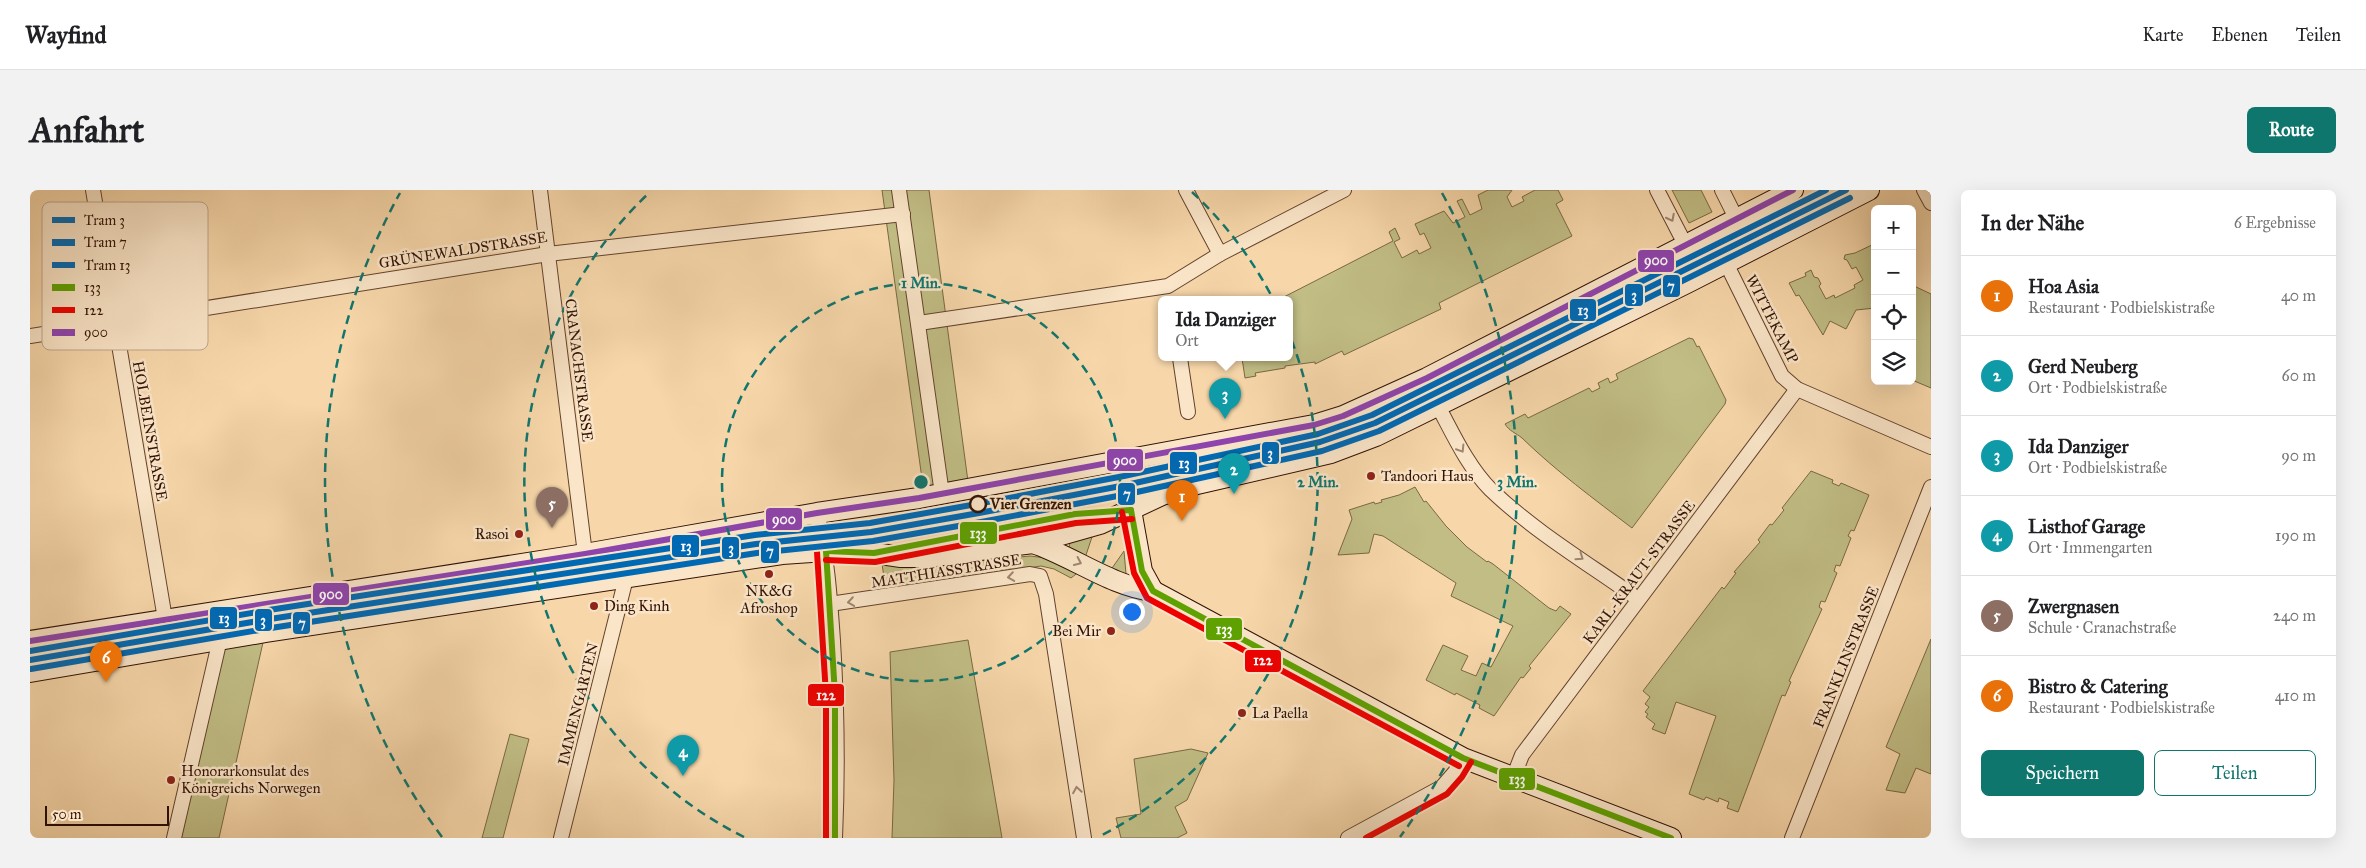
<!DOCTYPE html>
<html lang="de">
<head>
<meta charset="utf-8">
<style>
	:root { --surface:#fff; --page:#f2f2f2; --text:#202124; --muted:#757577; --line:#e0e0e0; --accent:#0f766e }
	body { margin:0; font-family:"IM FELL Great Primer",serif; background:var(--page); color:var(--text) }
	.controls { position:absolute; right:15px; top:15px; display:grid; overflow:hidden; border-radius:8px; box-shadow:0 5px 20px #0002 }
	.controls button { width:45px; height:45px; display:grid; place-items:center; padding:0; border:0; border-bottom:1px solid var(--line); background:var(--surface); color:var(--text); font:25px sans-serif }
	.scale { position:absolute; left:15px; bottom:12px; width:124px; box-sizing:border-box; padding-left:5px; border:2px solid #321204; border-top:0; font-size:14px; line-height:18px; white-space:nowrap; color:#321204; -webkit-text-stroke:4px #fae5c8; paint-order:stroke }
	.you { position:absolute; left:1101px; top:421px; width:18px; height:18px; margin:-12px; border:4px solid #fff; border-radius:50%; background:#1a73e8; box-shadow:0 0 0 8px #1a73e833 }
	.badge { display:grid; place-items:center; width:32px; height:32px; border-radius:50%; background:var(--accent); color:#fff; font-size:16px; font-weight:700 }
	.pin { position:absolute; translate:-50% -41px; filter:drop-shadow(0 1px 2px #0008) }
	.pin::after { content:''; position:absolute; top:26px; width:18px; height:15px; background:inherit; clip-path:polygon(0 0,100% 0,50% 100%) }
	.popup { position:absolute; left:1128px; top:106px; width:135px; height:65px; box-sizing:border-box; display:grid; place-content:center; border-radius:8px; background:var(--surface); filter:drop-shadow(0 1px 4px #0005); font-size:16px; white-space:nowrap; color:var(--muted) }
	.popup b { font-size:19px; color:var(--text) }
	.popup::after { content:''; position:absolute; left:50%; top:100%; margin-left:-10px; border:10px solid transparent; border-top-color:var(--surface) }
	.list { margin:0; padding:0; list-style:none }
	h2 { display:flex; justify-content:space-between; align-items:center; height:65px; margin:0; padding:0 20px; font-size:21px }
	h2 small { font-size:16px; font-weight:400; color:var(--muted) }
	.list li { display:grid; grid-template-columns:32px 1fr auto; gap:15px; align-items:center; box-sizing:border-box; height:80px; padding:0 20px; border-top:1px solid var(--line) }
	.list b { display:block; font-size:19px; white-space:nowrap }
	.list p { margin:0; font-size:16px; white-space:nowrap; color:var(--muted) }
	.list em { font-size:16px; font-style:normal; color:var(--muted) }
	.actions { display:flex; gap:10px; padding:15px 20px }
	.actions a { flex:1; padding:11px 0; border:1px solid var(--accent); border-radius:8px; text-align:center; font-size:18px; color:var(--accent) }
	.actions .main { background:var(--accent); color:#fff }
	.icon { flex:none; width:28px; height:28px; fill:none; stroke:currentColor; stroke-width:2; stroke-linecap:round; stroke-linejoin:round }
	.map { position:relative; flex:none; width:1901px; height:648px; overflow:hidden; border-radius:8px }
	header { display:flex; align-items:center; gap:30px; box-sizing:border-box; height:70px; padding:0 25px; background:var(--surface); border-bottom:1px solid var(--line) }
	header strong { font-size:24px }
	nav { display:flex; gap:28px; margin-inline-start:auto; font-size:18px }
	.intro { display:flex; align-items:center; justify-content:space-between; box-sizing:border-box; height:120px; padding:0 30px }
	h1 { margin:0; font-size:35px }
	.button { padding:12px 22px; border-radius:8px; background:var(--accent); color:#fff; font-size:18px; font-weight:700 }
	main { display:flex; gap:30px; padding:0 30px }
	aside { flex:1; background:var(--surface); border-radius:8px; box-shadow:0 5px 20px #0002 }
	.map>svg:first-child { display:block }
	.green { fill:#c1bd85; stroke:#7a6844 }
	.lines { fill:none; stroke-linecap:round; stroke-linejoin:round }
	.street-casing { stroke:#63432e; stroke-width:16 }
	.secondary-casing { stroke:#321204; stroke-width:22 }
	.street { stroke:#fae5c8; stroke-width:14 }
	.secondary { stroke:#fae5c8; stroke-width:20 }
	.bus-1-casing { stroke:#fae5c8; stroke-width:10 }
	.bus-2-casing { stroke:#fae5c8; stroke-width:10 }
	.bus-3-casing { stroke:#fae5c8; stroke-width:10 }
	.bus-1 { stroke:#5ea101; stroke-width:6 }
	.bus-2 { stroke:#e00; stroke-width:6 }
	.bus-3 { stroke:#8e44ad; stroke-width:6 }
	.tram-1-casing { stroke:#fae5c8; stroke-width:10 }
	.tram-2-casing { stroke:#fae5c8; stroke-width:10 }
	.tram-3-casing { stroke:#fae5c8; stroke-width:10 }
	.tram-1 { stroke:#0069b4; stroke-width:6 }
	.tram-2 { stroke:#0069b4; stroke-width:6 }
	.tram-3 { stroke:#0069b4; stroke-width:6 }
	.oneway { stroke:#a08670 }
	.ring { fill:none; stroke:#0f766e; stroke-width:2.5; stroke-dasharray:9 6 }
	.poi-dot { fill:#8f2418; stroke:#fae5c8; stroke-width:2 }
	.stop-dot { fill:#fae5c8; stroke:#321204; stroke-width:2.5 }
	.labels { text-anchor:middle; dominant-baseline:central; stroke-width:5; stroke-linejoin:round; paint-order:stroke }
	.street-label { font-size:15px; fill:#321204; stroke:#fae5c8 }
	.poi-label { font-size:15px; fill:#321204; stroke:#fae5c8; text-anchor:start }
	.stop-label { font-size:15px; font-weight:bold; fill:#321204; stroke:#fae5c8; text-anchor:start }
	.key { fill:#fae5c8; stroke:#bea68d; stroke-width:1 }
	.key-label { font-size:14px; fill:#321204 }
	.centre { fill:#0f766e; stroke:#fae5c8; stroke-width:2.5 }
	.ring-label { font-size:15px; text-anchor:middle; font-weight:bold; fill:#0f766e; stroke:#fae5c8; stroke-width:5; stroke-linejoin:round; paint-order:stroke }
	.line-badge { stroke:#fae5c8; stroke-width:2 }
	.badge-label { font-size:14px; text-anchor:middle; font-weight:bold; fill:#fff }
</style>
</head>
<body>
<header>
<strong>Wayfind</strong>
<nav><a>Karte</a><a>Ebenen</a><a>Teilen</a></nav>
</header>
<div class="intro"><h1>Anfahrt</h1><a class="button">Route</a></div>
<main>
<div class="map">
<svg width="1901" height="648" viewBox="0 0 1901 648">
	<rect width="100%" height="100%" fill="#f7d7aa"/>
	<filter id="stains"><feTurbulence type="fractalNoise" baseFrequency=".004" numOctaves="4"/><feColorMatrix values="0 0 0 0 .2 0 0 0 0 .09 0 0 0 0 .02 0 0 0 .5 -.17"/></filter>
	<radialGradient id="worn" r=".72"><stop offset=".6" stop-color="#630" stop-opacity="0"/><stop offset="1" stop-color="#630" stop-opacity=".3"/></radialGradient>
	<g class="green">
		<path d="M 852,0 L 899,0 L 939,299 L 889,308 L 893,296 Z"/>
		<path d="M 1458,0 L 1482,0 L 1477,7 L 1482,17 L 1494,11 L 1492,7 L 1505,0 L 1528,0 L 1533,10 L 1526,14 L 1542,46 L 1409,113 L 1411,119 L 1314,165 L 1312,161 L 1285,174 L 1285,172 L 1255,176 L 1255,178 L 1225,183 L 1226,186 L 1215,188 L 1212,168 L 1259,168 L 1259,110 L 1248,110 L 1363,51 L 1359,42 L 1365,38 L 1370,49 L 1364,52 L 1372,68 L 1387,60 L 1389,64 L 1401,58 L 1394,43 L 1390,45 L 1385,34 L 1414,21 L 1423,33 L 1435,27 L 1427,11 L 1432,9 L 1440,25 L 1452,19 L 1448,5 Z"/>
		<path d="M 1642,0 L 1671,0 L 1682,22 L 1659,33 Z"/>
		<path d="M 1845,50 L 1845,118 L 1826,120 L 1816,139 L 1800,131 L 1793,145 L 1769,105 L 1766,106 L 1759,93 L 1776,86 L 1775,83 L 1781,80 L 1784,87 L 1788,88 L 1791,94 L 1789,96 L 1796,109 L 1804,105 L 1805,108 L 1825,98 L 1824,95 L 1833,90 L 1826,77 L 1822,79 L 1817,70 L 1814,69 L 1815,65 L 1825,63 L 1844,54 Z"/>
		<path d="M 1882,95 L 1901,104 L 1901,198 L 1882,190 Z"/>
		<path d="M 1659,148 L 1663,149 L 1667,157 L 1669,156 L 1696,210 L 1695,214 L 1602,338 C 1564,309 1526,281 1492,248 C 1486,243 1479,241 1475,234 L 1495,224 L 1498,228 L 1559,198 L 1562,202 L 1570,198 L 1568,193 L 1578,188 L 1580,193 L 1588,189 L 1586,184 Z"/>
		<path d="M 1781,281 L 1803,290 L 1802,293 L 1809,296 L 1811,293 L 1839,305 L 1824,341 L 1821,340 L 1818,346 L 1821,348 L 1810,376 L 1806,375 L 1804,381 L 1807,383 L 1795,412 L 1791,411 L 1789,417 L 1792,419 L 1759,491 L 1761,492 L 1755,506 L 1752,505 L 1747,518 L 1708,622 L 1697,618 L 1699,612 L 1689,608 L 1688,612 L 1676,607 L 1674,610 L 1659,604 L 1686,526 L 1646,512 L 1635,544 L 1622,539 L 1625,534 L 1616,527 L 1618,524 L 1615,522 L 1619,517 L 1615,514 L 1620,507 L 1613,501 L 1692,397 L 1694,399 L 1706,383 L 1704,382 L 1730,352 L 1728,350 L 1740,334 L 1742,335 L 1754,320 L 1752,318 Z"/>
		<path d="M 1385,297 L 1394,312 L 1396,311 L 1416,336 L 1437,357 L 1457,372 L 1458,371 L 1463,374 L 1519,418 L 1526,421 L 1530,416 L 1541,424 L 1499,476 L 1501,478 L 1493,488 L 1491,487 L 1464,526 L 1449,518 L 1450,515 L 1426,503 L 1425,505 L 1396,490 L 1413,455 L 1438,466 L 1431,480 L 1446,486 L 1452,473 L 1461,477 L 1483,436 L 1421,406 L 1426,393 L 1353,346 L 1344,344 L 1339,363 L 1308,365 L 1322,329 L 1319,320 L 1344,312 L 1345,314 L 1352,312 L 1351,310 L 1369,305 Z"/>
		<path d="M 1063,344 L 1055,368 L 1039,358 L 1040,352 Z"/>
		<path d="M 1094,361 L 1096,384 L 1080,381 Z"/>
		<path d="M 1000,366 L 1024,369 L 1050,381 L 1041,388 L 1024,379 L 1011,376 L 856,400 L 852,374 L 924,373 Z"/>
		<path d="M 234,448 L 189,648 L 144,648 L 187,461 Z"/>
		<path d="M 1901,449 L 1901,584 L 1886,578 L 1875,603 L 1856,600 L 1870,564 L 1856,557 Z"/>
		<path d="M 938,450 L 972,648 L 862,648 L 864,590 L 860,462 Z"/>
		<path d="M 480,544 L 499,549 L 473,648 L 452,648 Z"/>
		<path d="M 1161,559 L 1178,563 L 1157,610 L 1145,617 L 1157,643 L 1147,648 L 1091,648 L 1086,628 L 1111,624 L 1104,569 Z"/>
	</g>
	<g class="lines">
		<defs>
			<g id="street">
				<path d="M 63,0 L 135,429"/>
				<path d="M 510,0 L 555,364"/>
				<path d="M 869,0 L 912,304"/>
				<path d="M 1156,0 L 1190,64"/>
				<path d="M 1627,0 L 1656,56 L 1696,73"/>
				<path d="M 1692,0 L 1706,28 L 1696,73"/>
				<path d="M 1894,0 L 1901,13"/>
				<path d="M 1696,73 L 1752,186 L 1767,199 L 1901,257"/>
				<path d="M 889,133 L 1138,96 L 1190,64 L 1314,0"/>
				<path d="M 0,146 L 518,64 L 873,24"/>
				<path d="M 1150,168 L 1158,222"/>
				<path d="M 1408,216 C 1423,244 1438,277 1461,300 C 1505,342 1559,374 1608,409"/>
				<path d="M 1091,270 L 1101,320"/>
				<path d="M 787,323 C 797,365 800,407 803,451 C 807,516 808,582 805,648"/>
				<path d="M 800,414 L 1000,384 L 1010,386 L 1016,404 L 1054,648"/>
				<path d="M 1483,588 L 1492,565 L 1767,199"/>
				<path d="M 144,648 L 190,449"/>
				<path d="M 531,648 L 596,388"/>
				<path d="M 1318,648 L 1412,597 L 1425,582 L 1433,568"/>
				<path d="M 1762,648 L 1901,297"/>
			</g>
			<g id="secondary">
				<path d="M 1101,320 L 1112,381 L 1123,401"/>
				<path d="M 1003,353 C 1042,366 1083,397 1123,401 L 1433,568 L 1641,648"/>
				<path d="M 0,451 L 555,364 L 787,323 L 889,308 L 1284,235 L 1313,226 L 1397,188 L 1763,0"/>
				<path d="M 0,482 L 236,442 L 752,364 L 796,361 L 844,363 L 871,367 L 898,367 L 1003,353 L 1070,334 L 1132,305 L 1167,294 L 1301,263 L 1346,246 L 1657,93 L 1839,0"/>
			</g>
		</defs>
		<use href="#street" class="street-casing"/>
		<use href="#secondary" class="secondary-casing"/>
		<use href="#street" class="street"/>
		<use href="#secondary" class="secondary"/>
		<defs>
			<g id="bus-1">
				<path d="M 1101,320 L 1112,381 L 1123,401 L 1433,568 L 1641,648"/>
				<path d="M 796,361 L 844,363 L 1045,324 L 1101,320"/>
				<path d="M 796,361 L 805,505 L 805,648"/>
			</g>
			<g id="bus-2">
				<path d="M 1092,322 L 1104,383 L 1117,408 L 1429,576"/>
				<path d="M 787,362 L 796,505 L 796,648"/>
				<path d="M 796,370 L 845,372 L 1046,333 L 1102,329"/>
				<path d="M 1336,648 L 1417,604 L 1432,587 L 1441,572"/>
			</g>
			<path id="bus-3" d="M 0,451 L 555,364 L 787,323 L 889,308 L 1284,235 L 1313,226 L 1397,188 L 1763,0"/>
		</defs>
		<use href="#bus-1" class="bus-1-casing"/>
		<use href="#bus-2" class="bus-2-casing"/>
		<use href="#bus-3" class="bus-3-casing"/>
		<use href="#bus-1" class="bus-1"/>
		<use href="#bus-2" class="bus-2"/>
		<use href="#bus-3" class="bus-3"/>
		<defs>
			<path id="tram-1" d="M 0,470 L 240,429 L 726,354 L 841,342 L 949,323 L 1096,295 L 1290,252 L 1345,233 L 1816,0"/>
			<path id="tram-2" d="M 1,479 L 241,438 L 727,363 L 843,351 L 951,332 L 1098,304 L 1292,261 L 1349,241 L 1820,8"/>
			<path id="tram-3" d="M 0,461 L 239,420 L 725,345 L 840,333 L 947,314 L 1094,286 L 1288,244 L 1342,225 L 1796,0"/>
		</defs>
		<use href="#tram-1" class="tram-1-casing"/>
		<use href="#tram-2" class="tram-2-casing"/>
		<use href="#tram-3" class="tram-3-casing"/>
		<use href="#tram-1" class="tram-1"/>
		<use href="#tram-2" class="tram-2"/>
		<use href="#tram-3" class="tram-3"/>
	</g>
	<defs><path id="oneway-chevron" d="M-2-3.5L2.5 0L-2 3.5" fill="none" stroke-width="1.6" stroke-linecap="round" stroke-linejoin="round" transform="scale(1.25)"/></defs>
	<g class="oneway">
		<use href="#oneway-chevron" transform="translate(1641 28) rotate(63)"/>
		<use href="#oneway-chevron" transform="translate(1431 259) rotate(58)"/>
		<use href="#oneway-chevron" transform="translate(1550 367) rotate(35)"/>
		<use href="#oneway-chevron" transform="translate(1048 372) rotate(25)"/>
		<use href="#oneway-chevron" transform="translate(981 387) rotate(171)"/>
		<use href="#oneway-chevron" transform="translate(821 412) rotate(172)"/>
		<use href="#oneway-chevron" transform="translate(1047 600) rotate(-99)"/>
	</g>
	<g class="ring">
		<circle cx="891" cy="292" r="199"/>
		<path d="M714 647A397 397 0 0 1 620 2M1162 2A397 397 0 0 1 1068 647"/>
		<path d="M412 647A596 596 0 0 1 370 3M1412 3A596 596 0 0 1 1370 647"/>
	</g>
	<g class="poi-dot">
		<circle cx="1341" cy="286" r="5"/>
		<circle cx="489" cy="344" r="5"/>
		<circle cx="739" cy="384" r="5"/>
		<circle cx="564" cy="416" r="5"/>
		<circle cx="1081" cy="441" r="5"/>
		<circle cx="1212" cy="523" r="5"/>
		<circle cx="141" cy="590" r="5"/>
	</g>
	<circle class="stop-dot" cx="948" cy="314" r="8"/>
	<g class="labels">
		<g class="street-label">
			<text transform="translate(433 60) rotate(-9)">GRÜNEWALDSTRASSE</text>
			<text transform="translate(1742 129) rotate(63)">WITTEKAMP</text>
			<text transform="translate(549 180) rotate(83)">CRANACHSTRASSE</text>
			<text transform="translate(120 241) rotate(80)">HOLBEINSTRASSE</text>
			<text transform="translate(916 381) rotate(-9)">MATTHIASSTRASSE</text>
			<text transform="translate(1609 382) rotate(-53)">KARL-KRAUT-STRASSE</text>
			<text transform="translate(1816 467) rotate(-68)">FRANKLINSTRASSE</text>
			<text transform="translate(548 514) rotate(-76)">IMMENGARTEN</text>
		</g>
		<g class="poi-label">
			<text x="1351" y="286">Tandoori Haus</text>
			<text x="479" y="344" text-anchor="end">Rasoi</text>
			<text x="739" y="401" text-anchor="middle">NK&amp;G<tspan x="739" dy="17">Afroshop</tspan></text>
			<text x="574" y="416">Ding Kinh</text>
			<text x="1071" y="441" text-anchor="end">Bei Mir</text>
			<text x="1222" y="523">La Paella</text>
			<text x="151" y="581">Honorarkonsulat des<tspan x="151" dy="17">Königreichs Norwegen</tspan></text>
		</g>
		<g class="stop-label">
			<text x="960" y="314">Vier Grenzen</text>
		</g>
	</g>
	<rect x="12" y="12" width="166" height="148" rx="8" class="key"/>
	<rect x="22" y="27" width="23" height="6" fill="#0069b4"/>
	<rect x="22" y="49" width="23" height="7" fill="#0069b4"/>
	<rect x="22" y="72" width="23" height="6" fill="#0069b4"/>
	<rect x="22" y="94" width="23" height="7" fill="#5ea101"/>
	<rect x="22" y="117" width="23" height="6" fill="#e00"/>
	<rect x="22" y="139" width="23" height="7" fill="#8e44ad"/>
	<g class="key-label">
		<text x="54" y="35">Tram 3</text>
		<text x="54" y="57">Tram 7</text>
		<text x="54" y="80">Tram 13</text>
		<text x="54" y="102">133</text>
		<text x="54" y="125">122</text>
		<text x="54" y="147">900</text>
	</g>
	<circle cx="891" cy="292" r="8" class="centre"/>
	<g class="ring-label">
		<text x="891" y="98">1 Min.</text>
		<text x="1288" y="297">2 Min.</text>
		<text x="1487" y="297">3 Min.</text>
	</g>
	<g class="line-badge">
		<rect x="1607" y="59" width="38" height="24" rx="5" fill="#8e44ad"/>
		<rect x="1632" y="84" width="19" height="24" rx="5" fill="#0069b4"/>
		<rect x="1594" y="93" width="20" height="24" rx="5" fill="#0069b4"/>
		<rect x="1539" y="108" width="28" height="24" rx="5" fill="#0069b4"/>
		<rect x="1231" y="251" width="19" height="24" rx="5" fill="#0069b4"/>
		<rect x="1076" y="258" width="38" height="24" rx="5" fill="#8e44ad"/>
		<rect x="1139" y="261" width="29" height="24" rx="5" fill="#0069b4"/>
		<rect x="1087" y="292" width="19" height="24" rx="5" fill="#0069b4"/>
		<rect x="735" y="317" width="38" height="24" rx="5" fill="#8e44ad"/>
		<rect x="929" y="331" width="39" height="24" rx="5" fill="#5ea101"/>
		<rect x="641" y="344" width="29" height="24" rx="5" fill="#0069b4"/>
		<rect x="691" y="346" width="19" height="24" rx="5" fill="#0069b4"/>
		<rect x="730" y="350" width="20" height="24" rx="5" fill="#0069b4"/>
		<rect x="282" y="392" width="38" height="24" rx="5" fill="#8e44ad"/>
		<rect x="179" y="416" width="29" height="24" rx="5" fill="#0069b4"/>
		<rect x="224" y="418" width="19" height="24" rx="5" fill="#0069b4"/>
		<rect x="262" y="421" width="19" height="24" rx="5" fill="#0069b4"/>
		<rect x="1175" y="427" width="38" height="24" rx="5" fill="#5ea101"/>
		<rect x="1214" y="459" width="38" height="24" rx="5" fill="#e00"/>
		<rect x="777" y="493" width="38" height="24" rx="5" fill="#e00"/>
		<rect x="1468" y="577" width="38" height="24" rx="5" fill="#5ea101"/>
	</g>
	<g class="badge-label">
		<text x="1626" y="75">900</text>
		<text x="1641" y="101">7</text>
		<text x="1604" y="110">3</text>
		<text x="1553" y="125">13</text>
		<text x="1240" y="268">3</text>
		<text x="1095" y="275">900</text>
		<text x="1154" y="278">13</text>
		<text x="1097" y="309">7</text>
		<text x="754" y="334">900</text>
		<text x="948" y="348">133</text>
		<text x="656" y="361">13</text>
		<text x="701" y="363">3</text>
		<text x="740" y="366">7</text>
		<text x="301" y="409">900</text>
		<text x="194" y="433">13</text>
		<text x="233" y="435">3</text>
		<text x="272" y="438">7</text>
		<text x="1194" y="444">133</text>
		<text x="1233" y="475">122</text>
		<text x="796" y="510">122</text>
		<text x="1487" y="594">133</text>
	</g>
	<rect width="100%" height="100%" filter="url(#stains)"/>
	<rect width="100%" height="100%" fill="url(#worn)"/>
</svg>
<div class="controls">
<button>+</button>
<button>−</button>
<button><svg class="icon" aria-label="locate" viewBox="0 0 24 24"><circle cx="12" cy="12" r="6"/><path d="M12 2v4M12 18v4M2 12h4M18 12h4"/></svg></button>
<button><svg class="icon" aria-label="layers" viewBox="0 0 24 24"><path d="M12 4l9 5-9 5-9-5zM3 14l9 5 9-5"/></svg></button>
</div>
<div class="scale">50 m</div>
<div class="you"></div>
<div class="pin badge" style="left:1152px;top:331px;background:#e8710a">1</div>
<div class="pin badge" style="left:1204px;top:304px;background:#0f9aa8">2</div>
<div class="pin badge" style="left:1195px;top:229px;background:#0f9aa8">3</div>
<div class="popup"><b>Ida Danziger</b>Ort</div>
<div class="pin badge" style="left:653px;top:586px;background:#0f9aa8">4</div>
<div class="pin badge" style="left:522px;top:338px;background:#8d6e63">5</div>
<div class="pin badge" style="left:76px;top:492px;background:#e8710a">6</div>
</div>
<aside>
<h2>In der Nähe<small>6 Ergebnisse</small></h2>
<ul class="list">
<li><span class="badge" style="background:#e8710a">1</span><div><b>Hoa Asia</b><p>Restaurant · Podbielskistraße</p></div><em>40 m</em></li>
<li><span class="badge" style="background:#0f9aa8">2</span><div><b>Gerd Neuberg</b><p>Ort · Podbielskistraße</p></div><em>60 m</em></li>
<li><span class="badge" style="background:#0f9aa8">3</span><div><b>Ida Danziger</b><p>Ort · Podbielskistraße</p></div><em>90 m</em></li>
<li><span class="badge" style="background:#0f9aa8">4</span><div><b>Listhof Garage</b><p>Ort · Immengarten</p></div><em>190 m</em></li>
<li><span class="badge" style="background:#8d6e63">5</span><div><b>Zwergnasen</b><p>Schule · Cranachstraße</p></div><em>240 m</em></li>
<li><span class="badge" style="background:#e8710a">6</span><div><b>Bistro &amp; Catering</b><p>Restaurant · Podbielskistraße</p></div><em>410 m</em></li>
</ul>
<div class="actions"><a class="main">Speichern</a><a>Teilen</a></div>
</aside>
</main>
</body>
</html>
